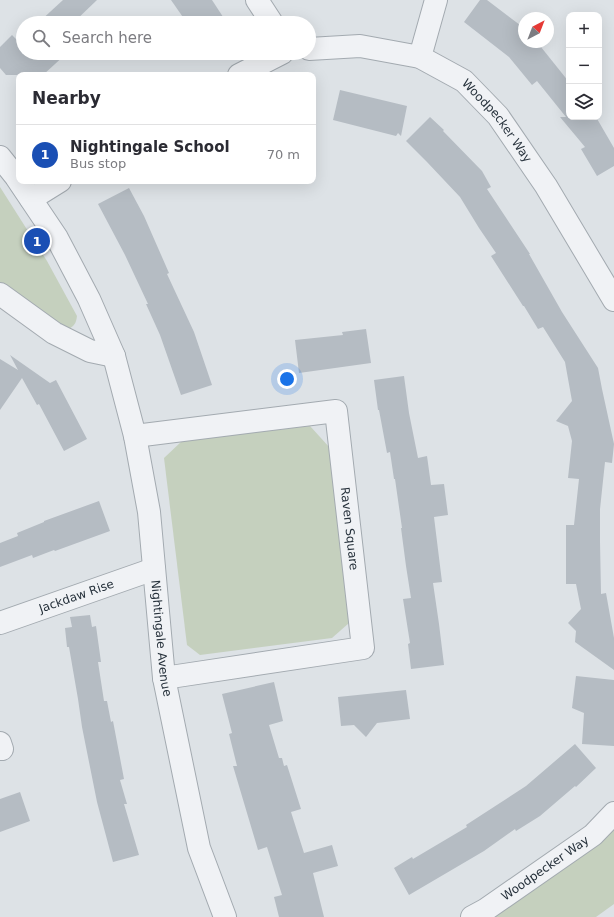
<!DOCTYPE html>
<html lang="en">
<head>
<meta charset="utf-8">
<style>
	:root { --surface:#fff; --page:#f2f2f3; --text:#2b2b33; --muted:#7c7c81; --line:#e1e1e2; --accent:#111827 }
	body { margin:0; font-family:"DejaVu Sans",sans-serif; background:var(--page); color:var(--text) }
	.controls { position:absolute; right:12px; top:12px; display:grid; overflow:hidden; border-radius:8px; box-shadow:0 4px 16px #0002 }
	.controls button { width:36px; height:36px; display:grid; place-items:center; padding:0; border:0; border-bottom:1px solid var(--line); background:var(--surface); color:var(--text); font:20px sans-serif }
	.compass { position:absolute; left:518px; top:12px; width:36px; height:36px; border-radius:50%; background:var(--surface); box-shadow:0 4px 16px #0002; rotate:42deg }
	.you { position:absolute; left:287px; top:379px; width:14px; height:14px; margin:-10px; border:3px solid #fff; border-radius:50%; background:#1a73e8; box-shadow:0 0 0 6px #1a73e833 }
	.badge { display:grid; place-items:center; width:26px; height:26px; border-radius:50%; background:var(--accent); color:#fff; font-size:13px; font-weight:700 }
	.pin { position:absolute; translate:-50% -50%; border:2px solid #fff; box-shadow:0 1px 4px #0006 }
	.list { margin:0; padding:0; list-style:none }
	h2 { display:flex; justify-content:space-between; align-items:center; height:52px; margin:0; padding:0 16px; font-size:17px }
	h2 small { font-size:13px; font-weight:400; color:var(--muted) }
	.list li { display:grid; grid-template-columns:26px 1fr auto; gap:12px; align-items:center; box-sizing:border-box; height:60px; padding:0 16px; border-top:1px solid var(--line) }
	.list b { display:block; font-size:15px; white-space:nowrap }
	.list p { margin:0; font-size:13px; white-space:nowrap; color:var(--muted) }
	.list em { font-size:13px; font-style:normal; color:var(--muted) }
	.icon { flex:none; width:22px; height:22px; fill:none; stroke:currentColor; stroke-width:2; stroke-linecap:round; stroke-linejoin:round }
	.map { position:relative; flex:none; width:614px; height:917px; overflow:hidden }
	.search { position:absolute; background:var(--surface); box-shadow:0 4px 16px #0002; left:16px; top:16px; width:300px; height:44px; display:flex; align-items:center; gap:10px; box-sizing:border-box; padding:0 14px; border-radius:22px; color:var(--muted); font-size:15px }
	.panel { position:absolute; background:var(--surface); box-shadow:0 4px 16px #0002; left:16px; top:72px; width:300px; height:112px; border-radius:8px }
	.map>svg:first-child { display:block }
	.green { fill:#c5d0be }
	.building { fill:#b5bcc3 }
	.lines { fill:none; stroke-linecap:round; stroke-linejoin:round }
	.street-casing { stroke:#a3aab0; stroke-width:24 }
	.street { stroke:#f0f2f5; stroke-width:22 }
	.labels { text-anchor:middle; dominant-baseline:central; stroke-width:3; stroke-linejoin:round; paint-order:stroke }
	.street-label { font-size:12px; fill:#27323c; stroke:#ecf1f4 }
</style>
</head>
<body>
<div class="map">
<svg width="614" height="917" viewBox="0 0 614 917">
	<rect width="100%" height="100%" fill="#dde2e6"/>
	<g class="green">
		<path d="M 0,187 L 47,261 L 77,316 C 76,324 74,326 67,330 L 0,285 Z"/>
		<path d="M 310,426 L 330,448 L 349,623 L 332,638 L 200,655 L 187,645 L 164,458 L 182,441 Z"/>
		<path d="M 614,823 L 614,904 L 596,917 L 481,917 Z"/>
	</g>
	<g class="building">
		<path d="M 63,0 L 97,0 L 73,23 L 38,23 Z"/>
		<path d="M 171,0 L 212,0 L 227,23 L 187,23 Z"/>
		<path d="M 480,0 L 487,0 L 524,28 L 524,42 L 537,42 L 569,82 L 569,117 L 596,117 L 614,148 L 614,166 L 597,176 L 581,149 L 585,147 L 560,117 L 566,117 L 537,81 L 532,85 L 509,57 L 464,22 Z"/>
		<path d="M 12,35 L 18,41 L 23,37 L 23,53 L 67,53 L 43,75 L 6,75 L 0,68 L 0,47 Z"/>
		<path d="M 340,90 L 407,106 L 401,136 L 398,133 L 396,136 L 333,120 Z"/>
		<path d="M 430,117 L 444,130 L 443,131 L 482,171 L 491,187 L 487,189 L 530,254 L 529,254 L 562,312 L 598,368 L 602,389 L 614,444 L 612,463 L 605,462 L 600,509 L 600,542 L 601,594 L 606,593 L 614,638 L 614,670 L 575,642 L 576,631 L 568,623 L 581,609 L 576,584 L 566,584 L 566,525 L 574,525 L 579,479 L 568,478 L 572,441 L 568,426 L 556,421 L 572,401 L 565,362 L 543,327 L 538,329 L 524,306 L 523,306 L 491,256 L 496,253 L 479,228 L 460,197 L 427,162 L 406,141 Z"/>
		<path d="M 129,188 L 144,216 L 169,273 L 167,274 L 194,332 L 212,385 L 181,395 L 160,335 L 146,304 L 148,304 L 125,255 L 98,204 Z"/>
		<path d="M 366,329 L 371,363 L 299,373 L 295,340 L 343,335 L 342,332 Z"/>
		<path d="M 10,355 L 50,383 L 56,380 L 87,439 L 64,451 L 39,404 L 37,405 L 22,378 L 0,410 L 0,359 L 18,370 Z"/>
		<path d="M 404,376 L 409,413 L 418,458 L 427,456 L 431,485 L 444,484 L 448,515 L 434,517 L 442,582 L 433,583 L 439,624 L 444,665 L 411,669 L 408,644 L 410,643 L 403,599 L 411,598 L 406,566 L 401,528 L 402,528 L 395,479 L 394,479 L 390,452 L 387,453 L 379,410 L 378,410 L 374,380 Z"/>
		<path d="M 99,501 L 110,531 L 55,551 L 54,550 L 33,558 L 32,555 L 0,567 L 0,543 L 18,536 L 17,533 L 44,522 L 44,521 Z"/>
		<path d="M 90,615 L 92,627 L 96,626 L 101,662 L 98,662 L 104,701 L 107,701 L 111,722 L 113,721 L 124,779 L 120,780 L 127,804 L 124,804 L 139,855 L 113,862 L 97,802 L 82,727 L 78,699 L 69,647 L 67,647 L 65,628 L 72,627 L 70,617 Z"/>
		<path d="M 576,676 L 614,680 L 614,746 L 582,744 L 584,713 L 572,708 Z"/>
		<path d="M 274,682 L 283,721 L 269,725 L 279,758 L 282,758 L 284,766 L 287,765 L 301,809 L 291,812 L 304,853 L 332,845 L 338,866 L 313,873 L 324,917 L 279,917 L 274,897 L 282,895 L 267,847 L 258,850 L 233,766 L 237,766 L 229,734 L 232,733 L 222,694 Z"/>
		<path d="M 406,690 L 410,719 L 377,723 L 366,737 L 354,725 L 341,726 L 338,697 Z"/>
		<path d="M 575,744 L 596,768 L 576,787 L 575,786 L 540,816 L 516,831 L 515,829 L 484,851 L 409,895 L 394,868 L 412,857 L 413,859 L 467,827 L 466,825 L 526,786 Z"/>
		<path d="M 20,792 L 30,821 L 0,832 L 0,799 Z"/>
	</g>
	<g class="lines">
		<defs>
			<g id="street">
				<path d="M 257,0 L 272,23"/>
				<path id="s1" d="M 309,49 L 360,46 L 420,57 L 464,81 L 498,116 L 546,186 L 614,300"/>
				<path d="M 420,57 L 436,0"/>
				<path d="M 239,75 L 282,53"/>
				<path id="s2" d="M 0,157 L 16,177 L 57,238 L 89,299 L 114,356 L 135,436 L 149,512 L 164,678 L 199,848 L 225,917"/>
				<path d="M 31,199 L 60,181"/>
				<path d="M 0,294 L 54,333 L 90,351 L 114,356"/>
				<path id="s3" d="M 135,436 L 336,411 L 363,648 L 164,678"/>
				<path id="s4" d="M 0,623 L 154,569"/>
				<path d="M 0,743 L 2,749 L 0,749"/>
				<path id="s5" d="M 472,917 L 485,910 L 593,835 L 614,813"/>
			</g>
		</defs>
		<use href="#street" class="street-casing"/>
		<use href="#street" class="street"/>
	</g>
	<g class="labels">
		<g class="street-label">
			<text stroke="none"><textPath href="#s1" startOffset="214">Woodpecker Way</textPath></text>
			<text stroke="none"><textPath href="#s3" startOffset="321">Raven Square</textPath></text>
			<text stroke="none"><textPath href="#s4" startOffset="81">Jackdaw Rise</textPath></text>
			<text stroke="none"><textPath href="#s2" startOffset="517">Nightingale Avenue</textPath></text>
			<text stroke="none"><textPath href="#s5" startOffset="88">Woodpecker Way</textPath></text>
		</g>
	</g>
</svg>
<div class="controls">
<button>+</button>
<button>−</button>
<button><svg class="icon" aria-label="layers" viewBox="0 0 24 24"><path d="M12 4l9 5-9 5-9-5zM3 14l9 5 9-5"/></svg></button>
</div>
<svg class="compass" viewBox="-18 -18 36 36"><path d="M0-13l5 13h-10z" fill="#e53935"/><path d="M0 13l5-13h-10z" fill="#7c7c81"/></svg>
<div class="you"></div>
<div class="pin badge" style="left:37px;top:241px;background:#1a4fb4">1</div>
<div class="search"><svg class="icon" aria-label="search" viewBox="0 0 24 24"><circle cx="10" cy="10" r="6"/><path d="M15 15l6 6"/></svg>Search here</div>
<section class="panel">
<h2>Nearby<small></small></h2>
<ul class="list">
<li><span class="badge" style="background:#1a4fb4">1</span><div><b>Nightingale School</b><p>Bus stop</p></div><em>70 m</em></li>
</ul>
</section>
</div>
</body>
</html>
